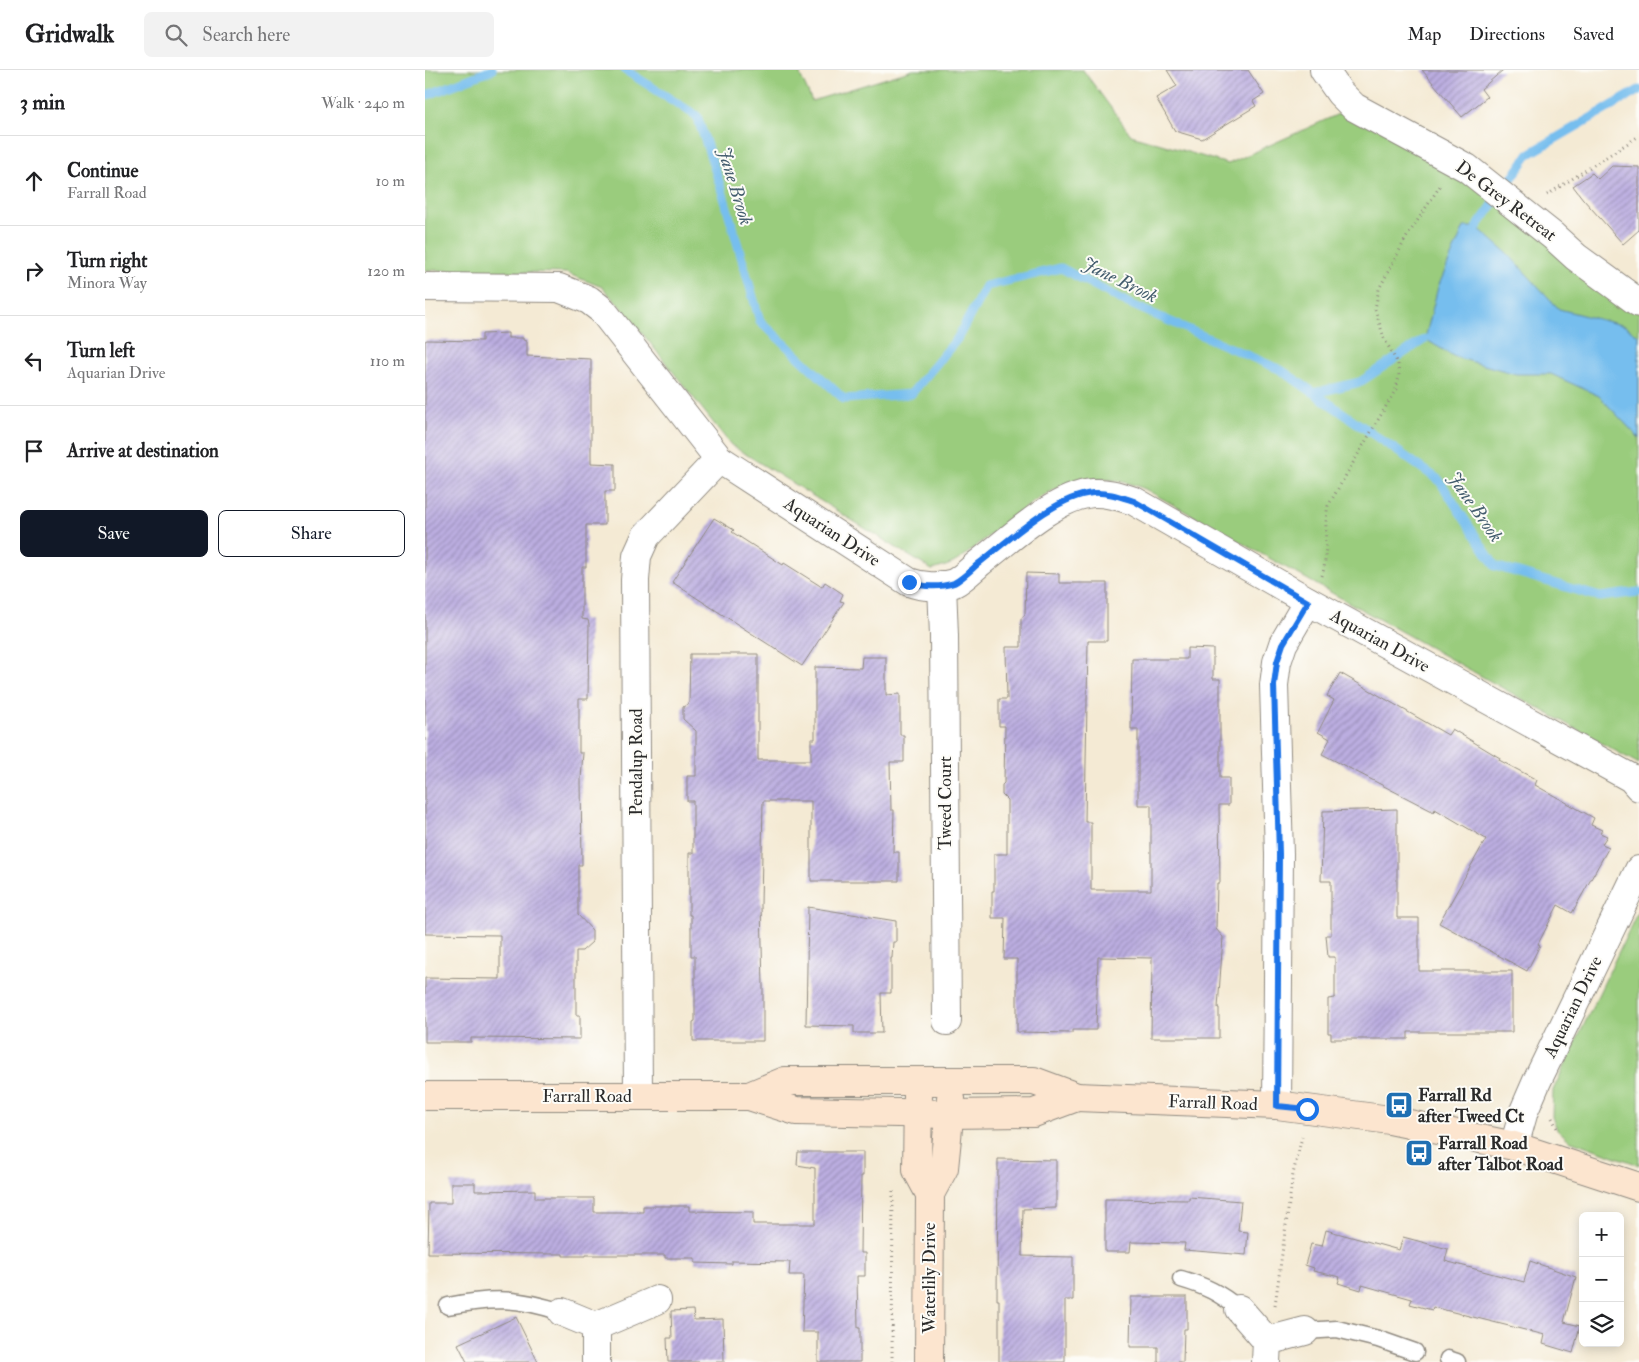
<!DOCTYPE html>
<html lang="en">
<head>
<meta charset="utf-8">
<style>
	:root { --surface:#fff; --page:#f2f2f2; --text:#202124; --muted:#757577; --line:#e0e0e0; --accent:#111827 }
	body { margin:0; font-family:"IM FELL Double Pica",serif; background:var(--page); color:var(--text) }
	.controls { position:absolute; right:15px; bottom:15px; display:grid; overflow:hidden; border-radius:8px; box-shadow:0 2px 12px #0003 }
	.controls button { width:45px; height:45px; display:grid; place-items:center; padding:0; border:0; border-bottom:1px solid var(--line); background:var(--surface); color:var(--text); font:25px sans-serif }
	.stop { position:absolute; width:15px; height:15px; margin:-11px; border:4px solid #1a73e8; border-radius:50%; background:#fff }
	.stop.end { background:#1a73e8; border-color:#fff; box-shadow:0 1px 5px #0008 }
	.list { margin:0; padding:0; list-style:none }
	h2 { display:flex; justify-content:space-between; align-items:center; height:65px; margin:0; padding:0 20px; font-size:21px }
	h2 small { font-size:16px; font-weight:400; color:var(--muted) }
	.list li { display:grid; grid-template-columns:32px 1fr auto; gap:15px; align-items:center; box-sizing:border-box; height:90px; padding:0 20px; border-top:1px solid var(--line) }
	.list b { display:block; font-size:19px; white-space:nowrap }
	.list p { margin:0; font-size:16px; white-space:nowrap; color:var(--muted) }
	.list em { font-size:16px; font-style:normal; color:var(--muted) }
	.actions { display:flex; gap:10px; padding:15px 20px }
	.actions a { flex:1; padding:11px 0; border:1px solid var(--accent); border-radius:8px; text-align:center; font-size:18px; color:var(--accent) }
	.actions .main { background:var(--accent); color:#fff }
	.icon { flex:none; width:28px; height:28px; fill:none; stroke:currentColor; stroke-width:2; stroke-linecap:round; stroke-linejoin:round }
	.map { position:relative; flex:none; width:1214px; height:1292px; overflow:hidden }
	header { display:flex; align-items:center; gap:30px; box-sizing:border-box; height:70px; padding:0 25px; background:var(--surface); border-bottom:1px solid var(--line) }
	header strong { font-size:24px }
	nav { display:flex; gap:28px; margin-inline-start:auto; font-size:18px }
	.search { width:350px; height:45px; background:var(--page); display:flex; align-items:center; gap:12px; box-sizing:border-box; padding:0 18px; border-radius:8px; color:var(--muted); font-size:19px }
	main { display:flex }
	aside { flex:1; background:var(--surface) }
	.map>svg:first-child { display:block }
	.green { fill:#9acc7d; stroke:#627c54 }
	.water { fill:#76beee; stroke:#50748c }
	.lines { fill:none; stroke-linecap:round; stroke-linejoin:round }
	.stream { stroke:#76beee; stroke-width:9 }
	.building { fill:url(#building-hatch) }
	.lane-casing { stroke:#908a80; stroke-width:19 }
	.street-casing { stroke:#908a80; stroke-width:30 }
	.secondary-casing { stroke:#908a80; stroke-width:30 }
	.path { stroke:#908a80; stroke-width:3; stroke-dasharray:1 4; stroke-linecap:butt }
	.lane { stroke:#fff; stroke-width:16 }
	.street { stroke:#fff; stroke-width:28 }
	.secondary { stroke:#fce5cf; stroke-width:28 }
	.route { stroke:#1a73e8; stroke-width:6 }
	.labels { text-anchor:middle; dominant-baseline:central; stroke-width:4; stroke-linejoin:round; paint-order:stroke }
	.street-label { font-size:18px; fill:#2b2b2b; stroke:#fdfcf7 }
	.poi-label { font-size:18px; font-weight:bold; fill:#2b2b2b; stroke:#fdfcf7; text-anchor:start }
	.water-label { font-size:19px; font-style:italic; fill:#455e6f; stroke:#fdfcf7 }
</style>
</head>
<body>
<header>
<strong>Gridwalk</strong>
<div class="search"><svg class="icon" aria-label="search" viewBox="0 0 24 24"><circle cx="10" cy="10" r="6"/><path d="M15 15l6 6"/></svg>Search here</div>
<nav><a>Map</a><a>Directions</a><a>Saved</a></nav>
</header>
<main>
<aside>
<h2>3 min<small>Walk · 240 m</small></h2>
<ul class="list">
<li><svg class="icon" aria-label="ahead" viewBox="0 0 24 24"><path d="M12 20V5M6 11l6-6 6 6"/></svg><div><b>Continue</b><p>Farrall Road</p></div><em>10 m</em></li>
<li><svg class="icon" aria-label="right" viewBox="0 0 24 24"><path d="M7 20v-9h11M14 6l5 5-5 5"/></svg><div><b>Turn right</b><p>Minora Way</p></div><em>120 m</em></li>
<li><svg class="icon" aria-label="left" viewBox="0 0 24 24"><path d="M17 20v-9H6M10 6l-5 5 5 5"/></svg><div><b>Turn left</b><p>Aquarian Drive</p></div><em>110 m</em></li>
<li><svg class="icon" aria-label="arrive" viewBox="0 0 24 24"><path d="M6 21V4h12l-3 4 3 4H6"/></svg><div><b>Arrive at destination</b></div></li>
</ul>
<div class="actions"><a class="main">Save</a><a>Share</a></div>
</aside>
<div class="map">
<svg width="1214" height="1292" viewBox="0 0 1214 1292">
	<defs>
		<pattern id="building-hatch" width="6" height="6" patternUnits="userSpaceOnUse" patternTransform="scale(1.25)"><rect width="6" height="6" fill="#bcaee1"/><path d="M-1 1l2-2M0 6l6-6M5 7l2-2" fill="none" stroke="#998eb7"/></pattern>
	</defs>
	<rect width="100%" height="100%" fill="#fdfcf7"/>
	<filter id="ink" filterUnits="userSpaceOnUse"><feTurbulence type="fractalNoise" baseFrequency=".02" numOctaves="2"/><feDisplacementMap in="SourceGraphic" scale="10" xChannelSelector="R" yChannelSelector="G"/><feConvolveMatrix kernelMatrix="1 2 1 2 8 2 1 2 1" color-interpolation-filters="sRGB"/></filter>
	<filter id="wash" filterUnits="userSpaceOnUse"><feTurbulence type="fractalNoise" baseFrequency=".0096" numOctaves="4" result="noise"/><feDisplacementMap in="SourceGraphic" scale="20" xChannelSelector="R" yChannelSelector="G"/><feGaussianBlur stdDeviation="1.12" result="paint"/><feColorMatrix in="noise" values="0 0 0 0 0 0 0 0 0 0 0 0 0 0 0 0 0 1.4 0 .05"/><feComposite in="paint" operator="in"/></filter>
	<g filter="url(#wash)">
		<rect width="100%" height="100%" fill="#f4ead4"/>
		<g class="green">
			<path d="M 0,0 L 373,0 L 387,31 L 488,0 L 658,0 L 706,65 L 803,94 L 929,37 L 1024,89 L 1214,233 L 1214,694 L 720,419 C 646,390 612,430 556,472 C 547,479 538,488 528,493 C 522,496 514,498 507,500 L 306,375 L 202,244 L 177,217 L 141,203 L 0,200 Z"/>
			<path d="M 1214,839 L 1214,1095 L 1144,1070 L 1132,1059 L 1127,1047 L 1128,1020 Z"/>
		</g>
		<path class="water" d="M 1039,157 L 1052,157 L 1082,183 L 1134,239 L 1200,256 L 1214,266 L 1214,368 L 1174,326 L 1126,304 L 1091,304 L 1030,287 L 1000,269 L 1013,217 Z"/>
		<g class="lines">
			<g class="stream">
				<path d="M 200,0 L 272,46 L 298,124 L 335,251 L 419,329 L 486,324 L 532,269 L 561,216 L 636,198 L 703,233 L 856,300 L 1014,410 L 1070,496 L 1175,527 L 1214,522"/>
				<path d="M 0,26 L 67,0"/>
				<path d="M 1052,157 L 1104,84 L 1214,20"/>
				<path d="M 889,323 L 935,312 L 1000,269"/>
			</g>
		</g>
		<g id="blocks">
			<g class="building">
				<path d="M 742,0 L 823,0 L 839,24 L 828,31 L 831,36 L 777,69 L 750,61 L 731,28 L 752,16 Z"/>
				<path d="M 997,0 L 1078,0 L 1056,19 L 1062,27 L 1037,47 Z"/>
				<path d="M 1187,96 L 1214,97 L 1214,160 L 1198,174 L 1158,129 L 1148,116 L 1167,103 L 1173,109 Z"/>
				<path d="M 83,263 L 83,268 L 98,268 L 98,270 L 102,271 L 102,286 L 166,289 L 166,393 L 190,394 L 190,421 L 180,421 L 180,455 L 161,455 L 161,497 L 157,497 L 157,549 L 163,550 L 164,554 L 163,629 L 154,629 L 154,683 L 158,683 L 156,709 L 157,795 L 153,795 L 153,845 L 167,860 L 167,872 L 157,881 L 151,881 L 151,945 L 155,945 L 155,969 L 46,968 L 46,972 L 0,972 L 0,908 L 75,909 L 75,865 L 0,864 L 0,271 L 2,270 L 57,271 L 57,264 Z"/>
				<path d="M 289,448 L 309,460 L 307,462 L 358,495 L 359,493 L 397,517 L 400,512 L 418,524 L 415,531 L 419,532 L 377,596 L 247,512 Z"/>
				<path d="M 601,503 L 634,504 L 634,513 L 682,513 L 682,571 L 663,571 L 660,752 L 666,752 L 666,820 L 726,820 L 726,735 L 713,735 L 713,659 L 706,659 L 707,589 L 762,589 L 762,578 L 788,579 L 788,609 L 795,609 L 795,708 L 804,708 L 804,735 L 794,735 L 795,813 L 792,813 L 791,859 L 798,867 L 793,938 L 794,938 L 794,968 L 726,968 L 727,888 L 673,887 L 671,960 L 647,960 L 647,963 L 592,962 L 592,889 L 579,889 L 580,848 L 567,848 L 567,821 L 569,821 L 569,784 L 582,784 L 582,730 L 577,725 L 577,715 L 579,713 L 580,656 L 574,656 L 574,629 L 582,629 L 581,577 L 596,577 L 596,549 L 600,544 Z"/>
				<path d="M 265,584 L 333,584 L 333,690 L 386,690 L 386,669 L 390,669 L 390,597 L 436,598 L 437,587 L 461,587 L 461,625 L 475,624 L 475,665 L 479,665 L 479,692 L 465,692 L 466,740 L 469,740 L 468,782 L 474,782 L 474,811 L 386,811 L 386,731 L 338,731 L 336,835 L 338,916 L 338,971 L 268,971 L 268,952 L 270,951 L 270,886 L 266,886 L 266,845 L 264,845 L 264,783 L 268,783 L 268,731 L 262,731 L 262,706 L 271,706 L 271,661 L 258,649 L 258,637 L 264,633 Z"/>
				<path d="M 915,603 L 1023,665 L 1027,659 L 1075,688 L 1074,690 L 1112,710 L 1110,715 L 1169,748 L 1166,755 L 1177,760 L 1175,763 L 1182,766 L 1177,774 L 1184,777 L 1147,843 L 1133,835 L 1113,874 L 1115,875 L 1102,901 L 1014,853 L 1061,769 L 1010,739 L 1009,742 L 897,684 L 905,669 L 893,662 L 909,630 L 902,626 Z"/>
				<path d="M 972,739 L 972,848 L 994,848 L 994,901 L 1087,901 L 1087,962 L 983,962 L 983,969 L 906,969 L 906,963 L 903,963 L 903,929 L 910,928 L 910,887 L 903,887 L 901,865 L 906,865 L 906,811 L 896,811 L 898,741 Z"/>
				<path d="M 383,837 L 471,851 L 471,872 L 468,872 L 467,888 L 466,888 L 466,923 L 456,923 L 457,963 L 429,963 L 429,956 L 381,955 Z"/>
				<path d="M 373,1082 L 438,1082 L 438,1106 L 436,1106 L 435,1183 L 440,1183 L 440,1206 L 432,1206 L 433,1258 L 435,1258 L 435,1292 L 393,1292 L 393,1262 L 377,1262 L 379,1205 L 364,1205 L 365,1192 L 307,1191 L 307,1194 L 270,1193 L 270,1188 L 240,1188 L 240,1185 L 161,1185 L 161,1186 L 138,1186 L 138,1184 L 3,1183 L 4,1133 L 26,1133 L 26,1113 L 50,1113 L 50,1121 L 110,1120 L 110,1128 L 169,1128 L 169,1142 L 218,1142 L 218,1136 L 264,1136 L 264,1141 L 328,1142 L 328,1154 L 390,1154 L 390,1098 L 372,1095 Z"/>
				<path d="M 573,1089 L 631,1090 L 631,1138 L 598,1139 L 597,1186 L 648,1187 L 648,1230 L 640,1230 L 640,1292 L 574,1292 L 574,1230 L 572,1230 Z"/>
				<path d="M 764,1127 L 816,1131 L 813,1161 L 823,1162 L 821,1185 L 759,1180 L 760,1173 L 706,1172 L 705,1182 L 680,1182 L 680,1129 L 764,1130 Z"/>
				<path d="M 901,1160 L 974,1180 L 978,1167 L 1023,1179 L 1020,1191 L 1099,1212 L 1105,1191 L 1151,1207 L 1139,1252 L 1155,1256 L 1148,1283 L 1118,1274 L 1120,1265 L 1008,1237 L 1007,1240 L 985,1234 L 987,1229 L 937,1215 L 936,1220 L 913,1213 L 915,1207 L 888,1201 L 889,1198 L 880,1195 L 886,1174 L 897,1176 Z"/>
				<path d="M 706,1227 L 762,1227 L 762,1259 L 759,1259 L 758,1292 L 733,1292 L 733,1277 L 705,1277 Z"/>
				<path d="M 268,1240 L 269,1250 L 298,1249 L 299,1292 L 243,1292 L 242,1268 L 247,1268 L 246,1241 Z"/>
				<path d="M 91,1247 L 113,1292 L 42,1292 L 33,1274 Z"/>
			</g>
		</g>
	</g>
	<g filter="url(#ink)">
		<use href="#blocks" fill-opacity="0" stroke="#908a80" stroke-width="1"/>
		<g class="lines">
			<defs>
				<g id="lane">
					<path d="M 756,1209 C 780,1216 795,1223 814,1239"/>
					<path d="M 23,1236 C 70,1227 92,1228 137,1242"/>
					<path d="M 880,1261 L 912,1259 L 953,1269 L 990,1282"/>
					<path d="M 1023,1289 L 1032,1292"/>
				</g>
				<g id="street">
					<path d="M 899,0 L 915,23 L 929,37 L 1042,98 L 1128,166 L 1151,187 L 1214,233"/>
					<path d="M 0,217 L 134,218 L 164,230 L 177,240 L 294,389 L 484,512 C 497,517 515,518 529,513 C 537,509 546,500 553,494 C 583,471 630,426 668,423 C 683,422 696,427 709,431 L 883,531 L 1206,708 L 1214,717"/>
					<path d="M 517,515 L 519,566 L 522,951"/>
					<path d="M 213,1026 L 210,510 L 212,486 L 221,466 L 294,389"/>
					<path d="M 852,1035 L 854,784 L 849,615 L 852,592 L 858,574 L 883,531"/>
					<path d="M 1089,1076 L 1099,1041 L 1112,1011 L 1214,800"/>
					<path d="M 814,1239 L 842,1271"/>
					<path d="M 137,1242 L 171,1256 L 232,1230"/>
					<path d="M 171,1292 L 171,1256"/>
					<path d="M 841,1292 L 842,1271 L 880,1261"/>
				</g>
				<g id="secondary">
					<path d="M 493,1024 L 492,1100 L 505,1124"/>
					<path d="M 0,1026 L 324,1026 L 371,1041 L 525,1044 L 609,1043 L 652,1027"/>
					<path d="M 324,1026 L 360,1011 L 609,1011 L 652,1027 L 852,1035 L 965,1050 L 1089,1076 L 1214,1117"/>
					<path d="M 504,1292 L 505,1124 L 519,1098 L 526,1028"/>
				</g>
			</defs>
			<use href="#lane" class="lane-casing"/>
			<use href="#street" class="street-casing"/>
			<use href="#secondary" class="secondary-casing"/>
			<g class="path">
				<path d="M 1122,125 L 1214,66"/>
				<path d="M 897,506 C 904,484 898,459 903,436 L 971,319 L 974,306 L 973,294 L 959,268 L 950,239 L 954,219 L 981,168 L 1015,116"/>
				<path d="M 1127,1048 L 1133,1060"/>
				<path d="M 850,1235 L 868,1104 L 877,1067"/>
				<path d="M 467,1292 L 468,1118"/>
			</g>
			<use href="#lane" class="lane"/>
			<use href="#street" class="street"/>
			<use href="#secondary" class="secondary"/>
		</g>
	</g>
	<g class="lines" filter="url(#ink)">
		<path class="route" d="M 484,512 C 497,517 515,518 529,513 C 537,509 546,500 553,494 C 583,471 630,426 668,423 C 683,422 696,427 709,431 L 883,532 L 858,574 L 852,592 L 849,615 L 854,784 L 852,1036 L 882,1039"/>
	</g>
	<defs>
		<symbol id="bus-square" viewBox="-11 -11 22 22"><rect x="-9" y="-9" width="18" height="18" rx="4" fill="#1f6fb2" stroke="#fdfcf7"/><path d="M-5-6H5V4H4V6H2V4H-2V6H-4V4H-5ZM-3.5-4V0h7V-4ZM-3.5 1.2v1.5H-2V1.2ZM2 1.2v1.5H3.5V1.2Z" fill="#fff"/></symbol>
	</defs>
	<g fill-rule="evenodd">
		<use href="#bus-square" x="958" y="1019" width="32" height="32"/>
		<use href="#bus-square" x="978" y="1067" width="32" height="32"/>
	</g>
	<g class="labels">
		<g class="street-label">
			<text transform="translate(1081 131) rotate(37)">De Grey Retreat</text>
			<text transform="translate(407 462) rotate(33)">Aquarian Drive</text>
			<text transform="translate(955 571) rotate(29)">Aquarian Drive</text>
			<text transform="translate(211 692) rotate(-90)">Pendalup Road</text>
			<text transform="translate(520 733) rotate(-90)">Tweed Court</text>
			<text transform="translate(1148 937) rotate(-64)">Aquarian Drive</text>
			<text x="162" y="1026">Farrall Road</text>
			<text transform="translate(788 1033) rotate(2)">Farrall Road</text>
			<text transform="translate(504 1208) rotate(-90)">Waterlily Drive</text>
		</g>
		<g class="poi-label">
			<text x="993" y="1025">Farrall Rd<tspan x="993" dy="21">after Tweed Ct</tspan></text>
			<text x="1013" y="1073">Farrall Road<tspan x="1013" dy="21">after Talbot Road</tspan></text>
		</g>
		<g class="water-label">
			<text transform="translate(310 116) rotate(73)">Jane Brook</text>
			<text transform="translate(695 210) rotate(26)">Jane Brook</text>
			<text transform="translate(1050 437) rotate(55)">Jane Brook</text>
		</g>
	</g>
</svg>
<div class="controls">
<button>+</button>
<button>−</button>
<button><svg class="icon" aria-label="layers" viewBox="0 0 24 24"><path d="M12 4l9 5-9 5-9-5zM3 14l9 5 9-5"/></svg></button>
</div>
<div class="stop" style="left:882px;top:1039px"></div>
<div class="stop end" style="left:484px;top:512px"></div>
</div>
</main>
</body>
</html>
